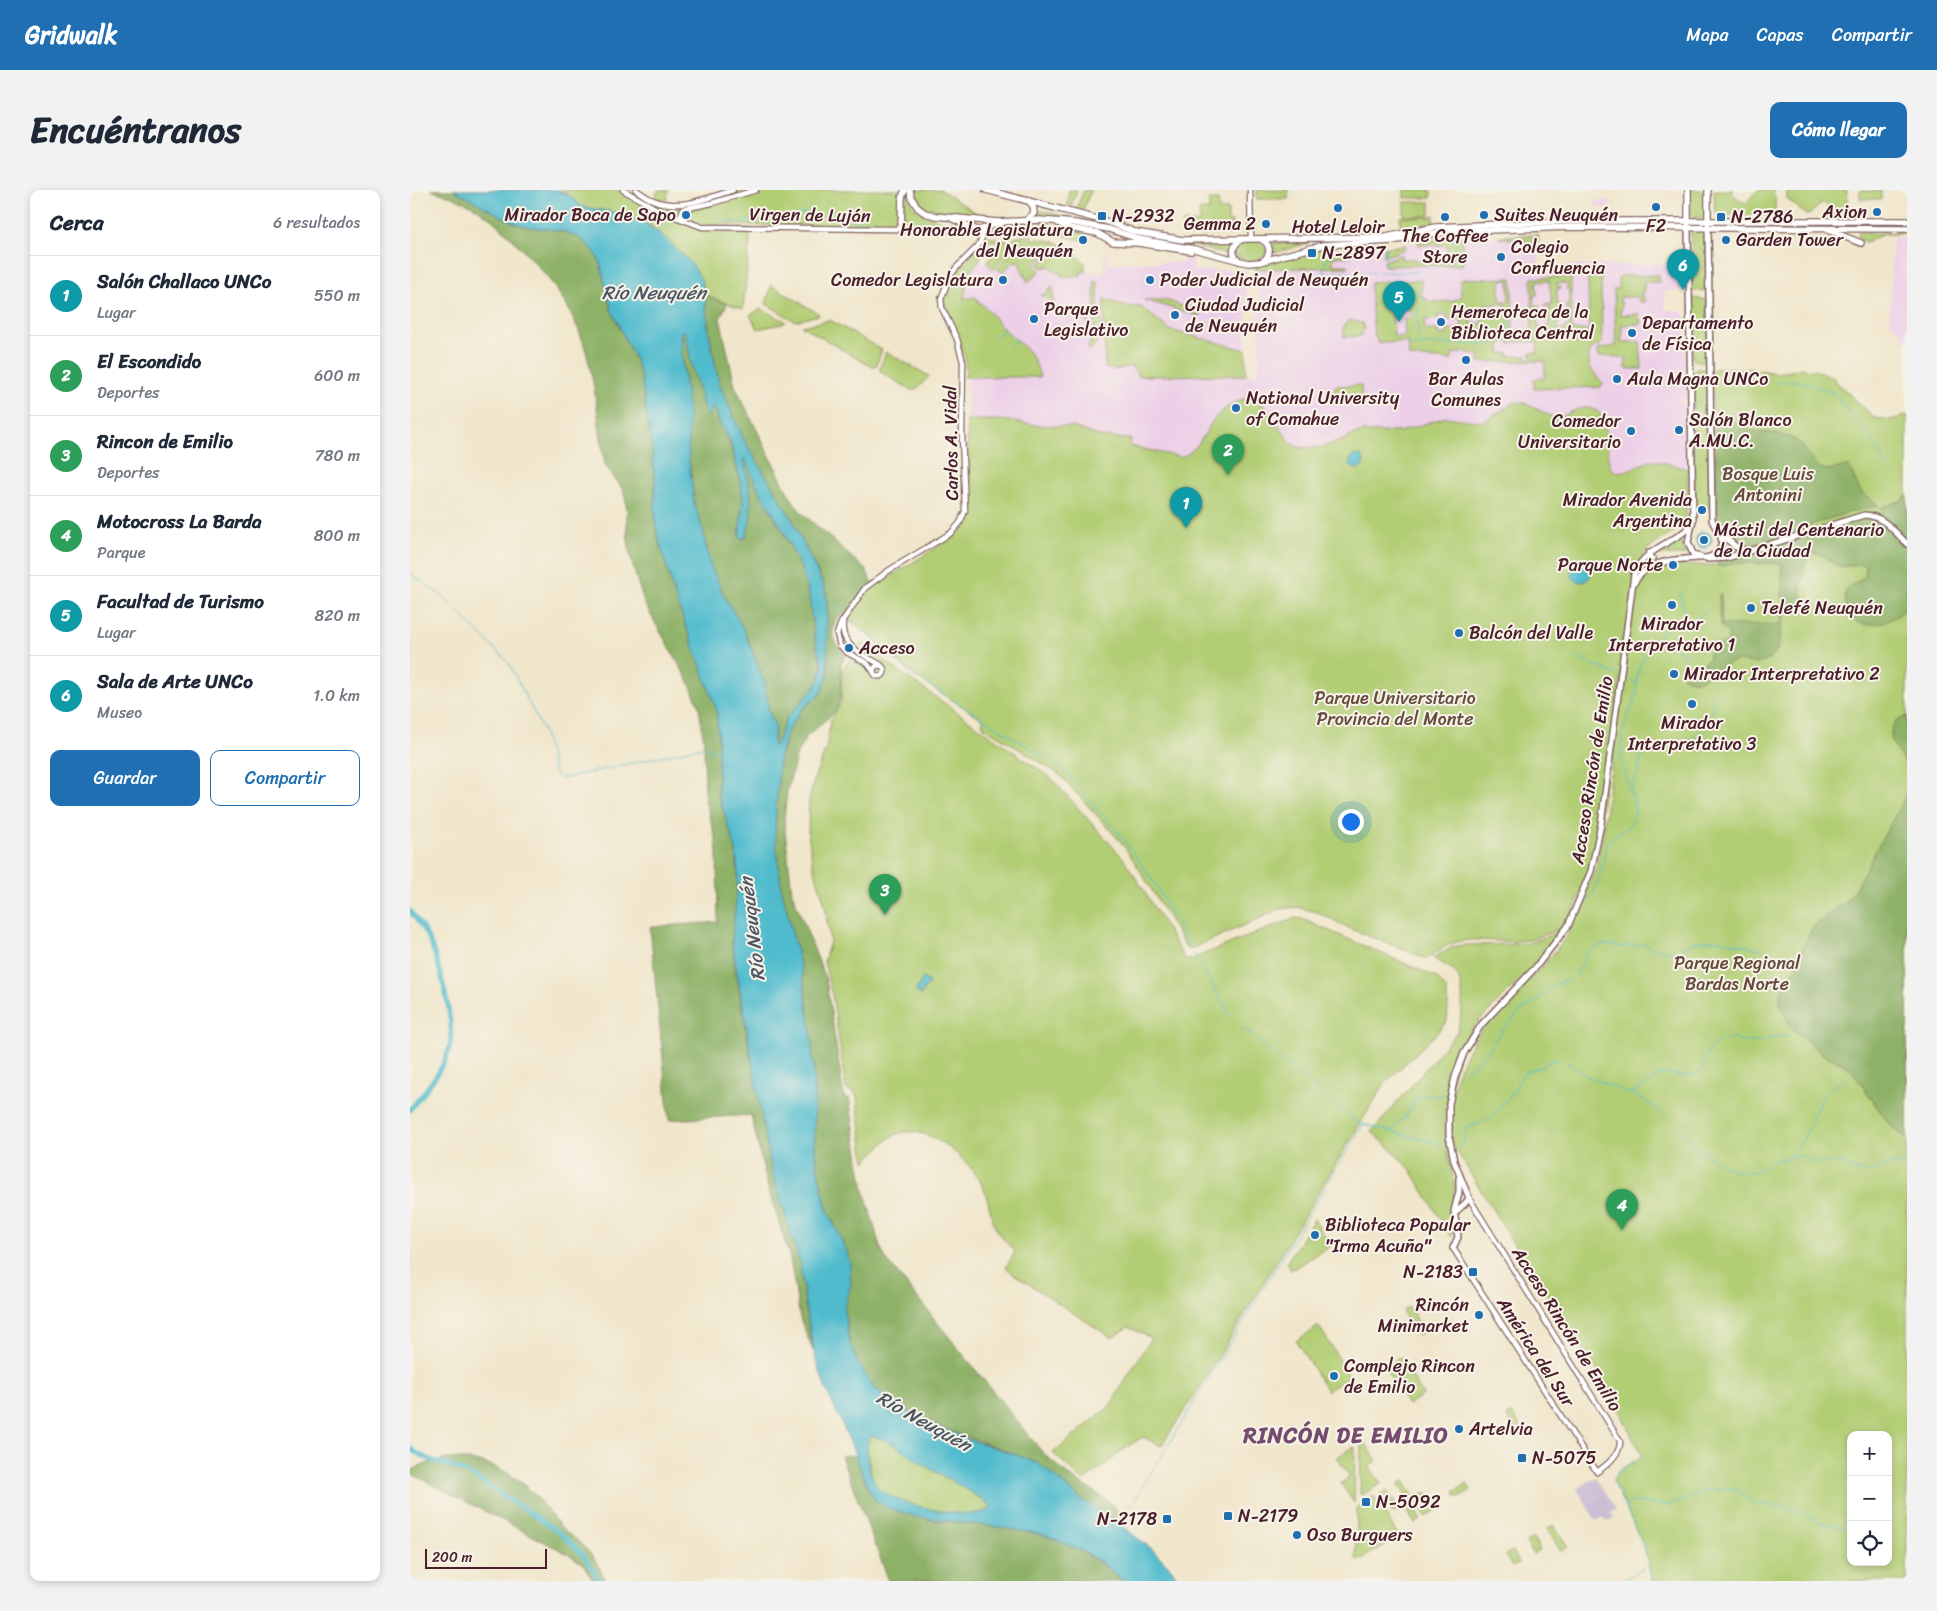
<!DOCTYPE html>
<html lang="es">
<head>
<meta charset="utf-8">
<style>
	:root { --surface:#fff; --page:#f2f2f3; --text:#1f2937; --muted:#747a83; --line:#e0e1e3; --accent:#1f6fb2 }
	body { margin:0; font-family:Sriracha,sans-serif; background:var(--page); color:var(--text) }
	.controls { position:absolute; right:15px; bottom:15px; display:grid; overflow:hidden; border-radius:10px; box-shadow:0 2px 8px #0003 }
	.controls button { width:45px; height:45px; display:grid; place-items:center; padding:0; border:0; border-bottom:1px solid var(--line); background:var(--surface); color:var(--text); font:25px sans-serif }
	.scale { position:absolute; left:15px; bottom:12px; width:122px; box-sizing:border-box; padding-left:5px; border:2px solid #4a1f2b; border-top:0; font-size:14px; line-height:18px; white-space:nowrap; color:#4a1f2b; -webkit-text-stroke:4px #f7f3e8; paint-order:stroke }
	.you { position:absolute; left:940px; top:631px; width:18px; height:18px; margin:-12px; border:4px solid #fff; border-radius:50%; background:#1a73e8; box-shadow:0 0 0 8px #1a73e833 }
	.badge { display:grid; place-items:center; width:32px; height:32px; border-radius:50%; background:var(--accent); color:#fff; font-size:16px; font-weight:700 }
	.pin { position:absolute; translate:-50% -41px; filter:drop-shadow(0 1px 2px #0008) }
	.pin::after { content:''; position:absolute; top:26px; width:18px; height:15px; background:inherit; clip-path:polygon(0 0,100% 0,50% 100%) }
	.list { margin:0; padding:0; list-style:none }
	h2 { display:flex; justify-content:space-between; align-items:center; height:65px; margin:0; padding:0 20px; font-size:21px }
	h2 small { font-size:16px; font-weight:400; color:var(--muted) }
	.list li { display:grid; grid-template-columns:32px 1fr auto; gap:15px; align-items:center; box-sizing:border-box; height:80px; padding:0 20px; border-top:1px solid var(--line) }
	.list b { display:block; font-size:19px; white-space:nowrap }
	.list p { margin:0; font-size:16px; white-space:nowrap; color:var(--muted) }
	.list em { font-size:16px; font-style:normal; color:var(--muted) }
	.actions { display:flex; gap:10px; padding:15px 20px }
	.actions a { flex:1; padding:11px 0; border:1px solid var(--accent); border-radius:10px; text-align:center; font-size:18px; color:var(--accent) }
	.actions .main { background:var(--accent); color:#fff }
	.icon { flex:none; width:28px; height:28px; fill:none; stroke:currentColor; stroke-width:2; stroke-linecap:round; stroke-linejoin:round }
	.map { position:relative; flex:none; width:1497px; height:1391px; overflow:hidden; border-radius:10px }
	header { display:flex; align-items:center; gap:30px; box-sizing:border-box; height:70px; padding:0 25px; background:var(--accent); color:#fff }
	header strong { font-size:24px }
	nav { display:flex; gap:28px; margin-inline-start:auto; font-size:18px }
	.intro { display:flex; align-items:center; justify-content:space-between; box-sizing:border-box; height:120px; padding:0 30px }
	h1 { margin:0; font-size:35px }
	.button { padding:12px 22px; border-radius:10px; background:var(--accent); color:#fff; font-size:18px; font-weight:700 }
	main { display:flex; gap:30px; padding:0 30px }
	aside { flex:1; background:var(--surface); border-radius:10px; box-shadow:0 2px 8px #0003 }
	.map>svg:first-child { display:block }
	.built { fill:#edd0e8 }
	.industrial { fill:#ccbed4 }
	.green { fill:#b2ce74; stroke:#7e7650; fill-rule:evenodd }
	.forest { fill:#8db166; stroke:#6c6848 }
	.water { fill:#50bbcd; stroke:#4d6d7c; fill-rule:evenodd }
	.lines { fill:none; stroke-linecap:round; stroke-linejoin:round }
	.stream { stroke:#50bbcd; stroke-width:1 }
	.canal { stroke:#50bbcd; stroke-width:4.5 }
	.tertiary-casing { stroke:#846563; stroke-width:7 }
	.secondary-casing { stroke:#846563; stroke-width:8 }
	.primary-casing { stroke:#846563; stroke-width:8 }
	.tertiary { stroke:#fff; stroke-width:4.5 }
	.secondary { stroke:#fff; stroke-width:5 }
	.primary { stroke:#fff; stroke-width:5.5 }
	.poi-dot { fill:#1f6fb2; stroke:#f7f3e8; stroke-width:2 }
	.labels { text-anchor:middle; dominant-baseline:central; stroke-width:4; stroke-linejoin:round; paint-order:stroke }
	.poi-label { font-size:18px; fill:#4a1f2b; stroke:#f7f3e8; text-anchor:start }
	.street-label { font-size:18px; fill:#4a1f2b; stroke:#f7f3e8 }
	.park-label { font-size:18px; fill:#644b3d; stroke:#f7f3e8 }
	.water-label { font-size:19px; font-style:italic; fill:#4c5664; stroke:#f7f3e8 }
	.district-label { font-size:22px; font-weight:bold; letter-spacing:1px; fill:#764c6e; stroke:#f7f3e8 }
</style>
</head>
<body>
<header>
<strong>Gridwalk</strong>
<nav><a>Mapa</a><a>Capas</a><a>Compartir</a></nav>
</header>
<div class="intro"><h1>Encuéntranos</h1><a class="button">Cómo llegar</a></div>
<main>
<aside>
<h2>Cerca<small>6 resultados</small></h2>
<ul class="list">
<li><span class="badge" style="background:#0f9aa8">1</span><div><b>Salón Challaco UNCo</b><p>Lugar</p></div><em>550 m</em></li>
<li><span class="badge" style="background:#2e9e5b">2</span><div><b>El Escondido</b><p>Deportes</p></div><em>600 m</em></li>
<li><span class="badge" style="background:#2e9e5b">3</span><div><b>Rincon de Emilio</b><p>Deportes</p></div><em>780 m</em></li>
<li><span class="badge" style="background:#2e9e5b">4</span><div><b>Motocross La Barda</b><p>Parque</p></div><em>800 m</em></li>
<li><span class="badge" style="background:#0f9aa8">5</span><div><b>Facultad de Turismo</b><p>Lugar</p></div><em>820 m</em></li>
<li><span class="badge" style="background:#0f9aa8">6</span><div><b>Sala de Arte UNCo</b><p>Museo</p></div><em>1.0 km</em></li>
</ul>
<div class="actions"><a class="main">Guardar</a><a>Compartir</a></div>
</aside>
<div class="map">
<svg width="1497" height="1391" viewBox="0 0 1497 1391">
	<rect width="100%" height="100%" fill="#f7f3e8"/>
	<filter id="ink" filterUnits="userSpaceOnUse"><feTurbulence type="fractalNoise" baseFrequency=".02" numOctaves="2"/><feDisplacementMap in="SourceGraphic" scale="10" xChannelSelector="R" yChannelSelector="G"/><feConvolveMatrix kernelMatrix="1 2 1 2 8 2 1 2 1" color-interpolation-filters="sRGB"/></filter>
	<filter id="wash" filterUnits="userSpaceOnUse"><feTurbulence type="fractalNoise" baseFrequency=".0096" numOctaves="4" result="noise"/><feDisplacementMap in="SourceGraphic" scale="20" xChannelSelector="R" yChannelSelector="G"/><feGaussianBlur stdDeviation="1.12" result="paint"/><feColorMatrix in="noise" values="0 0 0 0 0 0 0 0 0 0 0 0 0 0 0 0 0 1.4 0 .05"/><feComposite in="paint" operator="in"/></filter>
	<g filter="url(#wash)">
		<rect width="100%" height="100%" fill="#f0e6cb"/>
		<g class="built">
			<path d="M 1201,10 L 1200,17 L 1185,17 L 1185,11 Z"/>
			<path d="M 1128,45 L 1129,76 L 1275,74 L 1275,91 L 1272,92 L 1274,101 L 1255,101 L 1255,120 L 1270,120 L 1270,123 L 1275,123 L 1277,208 L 1271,208 L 1271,214 L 1277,214 L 1278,279 L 1245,271 L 1238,272 L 1223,279 L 1207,282 L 1202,280 L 1199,274 L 1198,247 L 1196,237 L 1185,221 L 1177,218 L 1166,220 L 1145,228 L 1138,226 L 1120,216 L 1101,214 L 1082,228 L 1073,232 L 1047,227 L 989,242 L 954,242 L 916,284 L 719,262 L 721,249 L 691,247 L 658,236 L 626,235 L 591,230 L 557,230 L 558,177 L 554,149 L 554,103 L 558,84 L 571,68 L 582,78 L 591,81 L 604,68 L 622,77 L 640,60 L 663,82 L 694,83 L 694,66 L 698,65 L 698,73 L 775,72 L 776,68 L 779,66 L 783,69 L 783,80 L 836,80 L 836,184 L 849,185 L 849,79 L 912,77 L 912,60 L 979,58 L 1024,49 Z"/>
			<path d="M 1482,48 L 1497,48 L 1497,152 L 1495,151 L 1490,140 L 1480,133 Z"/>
		</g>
		<path class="industrial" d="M 1186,1287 L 1205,1319 L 1201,1323 L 1204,1328 L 1197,1332 L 1193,1327 L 1186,1331 L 1167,1299 Z"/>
		<g class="green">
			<path d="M 147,0 L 209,0 L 245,21 L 289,38 L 341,39 L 333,119 L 295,105 L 294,98 L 282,74 L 242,37 L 211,23 L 172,17 L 158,5 Z"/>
			<path d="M 248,0 L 258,0 L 257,10 L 247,8 L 246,5 Z"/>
			<path d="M 329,0 L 342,0 L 304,12 L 272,18 L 270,20 L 269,26 L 243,15 L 244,13 L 268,16 L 297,10 Z"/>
			<path d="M 351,0 L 493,0 L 489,36 L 295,35 L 275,29 L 272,26 L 275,20 L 299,16 Z"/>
			<path d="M 504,0 L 531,0 L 571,26 C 549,24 509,28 504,0 Z"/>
			<path d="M 659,0 L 667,0 L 661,17 L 657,15 Z"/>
			<path d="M 674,0 L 681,0 L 673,20 L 666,19 Z"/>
			<rect x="847" y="0" width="31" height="9"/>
			<rect x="994" y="0" width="27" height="8"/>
			<path d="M 1280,0 L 1296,0 L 1296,26 L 1294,28 L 1283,28 L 1281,26 Z"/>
			<path d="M 1304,0 L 1323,0 L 1321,3 L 1335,14 L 1348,0 L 1365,0 L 1362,4 L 1365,6 L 1365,23 L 1364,25 L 1351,25 L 1347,21 L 1342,25 L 1330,25 L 1326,22 C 1321,26 1317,26 1311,22 L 1307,25 L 1305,22 Z"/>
			<path d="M 1377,0 L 1437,0 L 1437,22 L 1436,24 L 1425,24 L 1413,12 L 1400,24 L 1397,25 L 1377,9 Z"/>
			<path d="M 497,1 C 499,29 537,32 558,38 L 493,36 L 494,7 Z"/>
			<rect x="1450" y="1" width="21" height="8"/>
			<path d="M 799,10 L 808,10 L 809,20 L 818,19 L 818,32 L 822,32 L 822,44 L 776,45 L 773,42 L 773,33 L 790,32 L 789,20 L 799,20 Z"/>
			<rect x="994" y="12" width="26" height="14"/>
			<path d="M 629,20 L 663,28 L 628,26 Z"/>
			<path d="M 1023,25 L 1024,25 L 1023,34 C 1013,34 999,40 991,38 L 990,27 L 1021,27 Z"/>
			<path d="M 633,33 C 647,34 660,40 674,43 L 678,48 L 674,51 C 659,47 644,42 628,41 C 611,40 596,49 579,41 C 592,32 617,33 633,33 Z"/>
			<path d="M 1283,40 L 1296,40 L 1297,100 L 1284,101 L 1282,99 L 1281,43 Z"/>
			<path d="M 1497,41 L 1497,44 L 1474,44 L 1456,52 L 1449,49 L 1447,45 L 1449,42 C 1464,45 1481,42 1497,41 Z"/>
			<path d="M 622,45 L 622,49 C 648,49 657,56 675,73 L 675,82 L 670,82 L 670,86 L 651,87 L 650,83 L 645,81 L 640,76 L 631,78 L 629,74 L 642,62 L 640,60 L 624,75 L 630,81 L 618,92 L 608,71 L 603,72 L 593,82 L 587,79 L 604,59 L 605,55 L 603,49 L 610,46 Z"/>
			<path d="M 1128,45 L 1129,52 L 1115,51 L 1115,49 L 1098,49 L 1096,47 L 1090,49 L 1090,46 Z"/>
			<path d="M 578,46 L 588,49 L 586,52 L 583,50 L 568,64 L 571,68 L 558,84 L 554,109 L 566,107 L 568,112 C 577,116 583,127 590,135 C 609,155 622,156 630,187 L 554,187 L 556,185 L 555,168 L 535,119 L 534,107 L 545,84 L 569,58 Z"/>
			<path d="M 1052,47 L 1053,75 L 974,76 L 974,71 L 989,65 L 991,65 L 991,69 L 1006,69 L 1006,71 L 1029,71 L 1031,69 L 1037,68 L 1037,55 L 1009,55 L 1008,52 Z"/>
			<path d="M 594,50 L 599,50 L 601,58 L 584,79 L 576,72 L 593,55 L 591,52 Z"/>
			<path d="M 849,51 L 856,59 C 855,72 838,73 828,67 L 827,58 L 833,52 Z"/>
			<path d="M 863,53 L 899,53 L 865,63 Z"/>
			<path d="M 777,54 L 819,56 L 818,65 Z"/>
			<path d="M 995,55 L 995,59 L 974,67 L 974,58 Z"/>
			<path d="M 911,58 L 913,60 L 941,59 L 941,66 L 923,67 L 923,75 L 938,75 L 938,77 L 849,79 L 845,81 L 847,76 Z"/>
			<path d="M 1249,85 L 1249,92 L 1234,92 L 1234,103 L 1231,103 L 1231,106 L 1234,106 L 1234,112 L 1229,112 L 1228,107 L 1210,107 L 1210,113 L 1212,113 L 1210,125 L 1229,124 L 1229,130 L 1231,130 L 1231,134 L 1211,135 L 1211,140 L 1213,140 L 1211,152 L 1230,152 L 1232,179 L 1216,179 L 1216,168 L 1203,168 L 1203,167 L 1188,166 L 1188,161 L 1189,159 L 1206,156 L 1204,99 L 1208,99 L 1208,88 L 1211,86 Z"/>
			<path d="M 1191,86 L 1192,153 L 1181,159 C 1175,175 1183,183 1193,193 L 1191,197 L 1124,199 L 1124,189 L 1135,188 L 1135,171 L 1069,172 L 1069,164 L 1058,163 L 1056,161 L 1053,163 L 1042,164 L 1042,170 L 999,167 L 998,152 L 968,153 L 964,145 L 960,96 L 962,92 L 978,91 L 980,99 L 983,99 L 984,91 L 1011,90 L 1012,108 L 1017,109 L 1018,112 L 1045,111 L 1045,109 L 1051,108 L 1050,91 L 1053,89 L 1102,88 L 1103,141 L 1122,140 L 1122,88 L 1161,87 L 1162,140 L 1177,140 L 1179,139 L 1178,87 ZM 1090,90 L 1099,90 L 1099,111 L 1090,111 ZM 1139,91 L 1142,114 L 1134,115 L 1134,117 L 1141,117 L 1142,119 L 1139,119 L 1139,136 L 1135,137 L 1135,139 L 1138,139 L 1138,142 L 1135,142 L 1135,144 L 1128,142 L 1128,139 L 1132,138 L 1132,137 L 1128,137 L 1127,120 L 1129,120 L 1129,115 L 1124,115 L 1124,105 L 1127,105 L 1126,92 ZM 1147,93 L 1158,94 L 1156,99 L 1159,99 L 1159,114 L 1156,114 L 1156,119 L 1159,119 L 1160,136 L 1155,136 L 1155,142 L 1153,141 L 1152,139 L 1148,140 L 1148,119 L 1150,119 L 1150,114 L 1147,114 L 1147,99 L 1151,99 L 1151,97 L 1147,97 ZM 1075,114 L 1096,114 L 1096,120 L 1093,121 L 1093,124 L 1075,124 ZM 982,119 L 1000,119 L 1000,128 L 994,129 L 995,146 L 984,147 ZM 1060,119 L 1072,119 L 1072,133 L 1060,133 ZM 1028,125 L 1037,125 L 1037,129 L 1051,129 L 1052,139 L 1038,140 L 1037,144 L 1028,145 L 1028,140 L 1015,140 L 1015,130 L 1028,129 ZM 1097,150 L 1100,150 L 1100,155 L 1102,152 L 1127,152 L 1128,163 L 1120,163 L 1122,169 L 1118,170 L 1117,166 L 1098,166 L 1098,163 L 1090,163 L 1090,153 L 1097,152 Z"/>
			<path d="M 686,90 L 688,92 L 688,123 L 692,133 L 692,140 L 684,156 L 680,160 L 678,158 L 685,136 L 684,92 Z"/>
			<path d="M 361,95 L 409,124 L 409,125 L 385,131 L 356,114 Z"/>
			<path d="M 643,96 L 644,115 L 643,116 L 631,104 L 634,105 Z"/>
			<path d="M 1283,108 L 1297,110 L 1298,170 C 1294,172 1285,172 1283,169 L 1281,110 Z"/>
			<path d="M 694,109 L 714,116 L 731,117 L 760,140 L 836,160 L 836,185 L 729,186 L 721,176 L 705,180 L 695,178 Z"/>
			<path d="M 734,110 L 756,110 L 769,115 L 791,119 L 789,126 Z"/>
			<path d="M 679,117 L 681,122 L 678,134 L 667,122 L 679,121 Z"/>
			<path d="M 351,119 L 375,131 L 375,133 L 348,139 L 340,125 Z"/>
			<path d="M 420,130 L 472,160 L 466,176 L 462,177 L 392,136 Z"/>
			<path d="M 938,130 L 952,133 L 954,139 L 951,146 L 934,147 L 933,138 Z"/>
			<path d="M 476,162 L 519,186 L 506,200 L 501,200 L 471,182 L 470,178 Z"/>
			<path d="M 1308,178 L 1344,179 L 1365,183 L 1377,182 L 1392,178 L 1407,181 L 1424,188 L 1427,193 L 1465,228 L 1482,230 L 1497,225 L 1497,1391 L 1242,1391 L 1235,1359 L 1203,1291 C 1207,1276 1223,1275 1232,1265 L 1191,1185 L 1107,1059 L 1045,958 C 1040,948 1041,936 1041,925 C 1040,840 1120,804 1160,741 L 1186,678 L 1193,642 L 1223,403 C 1228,382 1246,375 1267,372 L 1270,375 L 1306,375 L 1309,371 L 1341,362 L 1339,358 C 1326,359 1309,343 1305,331 L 1302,183 L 1304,179 ZM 1441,1245 L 1478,1245 L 1478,1372 L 1441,1372 Z"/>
			<path d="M 1286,179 L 1295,179 L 1298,182 L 1300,318 L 1284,319 L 1283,182 Z"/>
			<path d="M 951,195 L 952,213 L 925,213 L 925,196 Z"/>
			<path d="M 833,209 L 846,210 L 851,212 L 881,253 L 887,257 L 895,258 L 911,257 L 928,252 L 945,244 L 954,242 L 989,242 L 1036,227 L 1073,232 L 1105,212 L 1114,213 L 1145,228 C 1156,227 1164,218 1175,218 C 1207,218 1192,265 1202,280 C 1219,286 1231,271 1243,271 C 1255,271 1267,277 1278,279 L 1276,331 L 1271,337 L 1238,359 L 1227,377 L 1183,672 L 1158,736 L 1120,750 L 1111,751 C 1070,754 1053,739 1017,769 L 941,739 L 907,722 L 887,717 L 870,719 L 781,759 L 777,759 L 728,677 L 712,653 L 649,584 L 574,537 L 572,533 L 574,530 L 504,486 L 472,456 L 435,426 L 461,393 L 476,389 L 545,346 C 554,337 560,326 560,313 L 557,230 L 591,230 L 626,235 L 663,237 L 691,247 L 721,249 L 720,256 L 770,267 C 788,263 795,240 806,227 C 813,219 823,213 833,209 Z"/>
			<path d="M 1270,349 L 1276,365 L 1248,365 L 1249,361 Z"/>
			<path d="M 452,453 L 484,478 L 641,588 L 712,667 L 731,696 L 776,771 L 885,728 L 892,729 L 1026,787 L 1036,799 L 1038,814 L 1037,831 L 1027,843 L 975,893 L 792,1194 L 751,1256 L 733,1247 L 721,1254 L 674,1291 L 643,1263 L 700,1216 L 741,1148 L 718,1137 L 702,1148 L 602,1083 L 596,1077 L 605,1062 C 600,1053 591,1049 586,1039 C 580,1025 579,1009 572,995 C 561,971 519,934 490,943 C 477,946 465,963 455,972 L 447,908 L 445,903 L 436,899 L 423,809 L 414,771 L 420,752 L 415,715 L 403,675 L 398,644 L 399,611 L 404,589 L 416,559 L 421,529 L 431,513 L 432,480 Z"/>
			<path d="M 1150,742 L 1124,776 L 1064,836 L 1050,858 L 1035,919 L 1034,932 L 1037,960 L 1045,995 L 1041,1025 L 1043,1042 L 1041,1047 L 1001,980 L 977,955 L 962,942 L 1047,842 C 1052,827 1057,793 1044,781 C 1038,776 1030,772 1023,768 L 1043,757 L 1052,755 L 1116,754 Z"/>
			<path d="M 904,1029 L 921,1056 L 881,1080 L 877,1072 Z"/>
			<path d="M 999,1117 L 1014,1141 L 1007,1145 L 992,1121 Z"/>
			<path d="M 907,1137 L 910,1138 L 939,1185 L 938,1188 L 917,1201 L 886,1151 Z"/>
			<path d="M 990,1167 L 1013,1205 L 998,1215 L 974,1177 Z"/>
			<path d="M 1102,1223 L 1114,1242 L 1109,1245 L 1097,1226 Z"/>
			<path d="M 460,1246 C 476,1245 504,1268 518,1277 C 538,1289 558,1299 577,1313 L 581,1316 L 580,1319 C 560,1332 487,1316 470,1300 C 463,1293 461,1282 459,1272 C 457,1264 456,1253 460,1246 Z"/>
			<path d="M 955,1252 L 967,1271 L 959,1276 L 971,1294 L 952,1305 L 950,1304 L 951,1255 Z"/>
			<path d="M 944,1257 L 945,1259 L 944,1313 L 931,1293 L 940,1287 L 927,1267 Z"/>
			<path d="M 994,1291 L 1005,1309 L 1016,1302 L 1027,1320 L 1016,1327 L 1005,1309 L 1000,1313 L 1011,1330 L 1005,1334 L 994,1316 L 1000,1312 L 988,1294 Z"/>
			<path d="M 1057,1294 L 1061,1300 L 1049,1307 L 1047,1307 L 1044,1302 Z"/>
			<path d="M 977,1301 L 989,1320 L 983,1323 L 971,1305 Z"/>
			<path d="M 964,1306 L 989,1347 L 948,1371 L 946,1369 L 947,1318 Z"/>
			<path d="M 1144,1335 L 1158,1357 L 1151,1361 L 1137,1339 Z"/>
			<path d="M 1123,1348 L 1130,1360 L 1123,1364 L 1116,1352 Z"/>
			<path d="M 1102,1361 L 1110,1373 L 1102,1377 L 1095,1365 Z"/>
		</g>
		<g class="forest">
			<path d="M 21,0 L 44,0 L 100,31 L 114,36 L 152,41 L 168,47 L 178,55 L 185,62 L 190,72 L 201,119 L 225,169 L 231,186 L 241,250 L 245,292 L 245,328 L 248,347 L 265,406 L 306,518 L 308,544 L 308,604 L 326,660 L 328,685 L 324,773 L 363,986 L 390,1073 L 396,1121 L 403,1161 L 390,1128 L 380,1068 L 357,994 L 341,925 L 259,930 L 240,737 L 308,732 L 307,663 L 306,649 L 295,610 L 294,554 L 289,516 L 279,492 L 234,413 C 228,392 220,371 218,349 C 216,335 218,321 215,307 C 213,294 200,286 195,274 C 189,241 187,206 179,173 C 168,124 142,88 107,54 C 94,40 80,27 64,17 C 50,9 35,5 21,0 Z"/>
			<path d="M 295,105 L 317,114 L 310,128 L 325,196 L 379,305 L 391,322 L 457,381 L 461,393 L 435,426 L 431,424 C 418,439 421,452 436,465 L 431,474 L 431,504 L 427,520 L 397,546 L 387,563 L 377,602 L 374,630 L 382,703 L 416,790 L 434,908 L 439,908 L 454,1000 L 470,1057 L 476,1069 L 632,1262 L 659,1286 L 694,1308 L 711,1323 L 705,1331 L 671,1309 L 643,1286 L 605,1264 L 529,1237 L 489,1216 L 471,1204 L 455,1187 L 446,1169 L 439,1151 L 434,1119 L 437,1107 L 437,1062 L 417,1019 L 408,981 L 405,959 L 404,884 L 401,840 L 392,782 L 371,697 L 365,642 L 369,571 L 377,542 L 393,518 L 410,505 L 418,487 L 417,406 L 413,393 L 381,327 L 334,250 L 309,193 L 299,143 Z"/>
			<path d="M 272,140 L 276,144 L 281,173 L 296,225 L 300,224 L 302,218 L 306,220 L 309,232 L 319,250 L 331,294 L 333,313 L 329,343 L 332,349 L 335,348 C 342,321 341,296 333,270 L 334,268 L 350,302 L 385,364 L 395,390 L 402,420 L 405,449 L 413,478 L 407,495 L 393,511 L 365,557 L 363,556 L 365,541 L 363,532 L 359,522 L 355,494 L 334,440 L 314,406 L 300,374 L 293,340 L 284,312 L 279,271 L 276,200 L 272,162 Z"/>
			<path d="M 1305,220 L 1313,221 C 1320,227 1325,234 1334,238 C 1351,245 1372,241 1387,251 C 1398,258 1402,276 1413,279 C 1422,282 1430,276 1439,276 L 1450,301 L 1469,316 L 1437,323 L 1338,356 L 1328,355 L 1309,337 L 1307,332 Z"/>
			<path d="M 1497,305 L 1497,351 L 1471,325 L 1472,321 L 1471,318 L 1490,311 Z"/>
			<path d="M 1456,327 L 1472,333 L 1497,357 L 1497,414 L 1493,422 C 1468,439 1435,444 1435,404 L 1438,398 L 1454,387 L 1456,376 L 1449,374 L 1429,377 C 1412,366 1396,349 1394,383 C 1394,389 1391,394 1391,399 C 1391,405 1395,408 1394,414 C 1389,421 1381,416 1375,421 C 1371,433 1372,457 1363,466 C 1349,480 1332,468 1322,472 C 1305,478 1292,498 1273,487 L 1272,482 L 1274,479 L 1287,479 L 1292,476 L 1298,469 L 1302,455 L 1315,454 L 1318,452 L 1319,444 L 1310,436 L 1309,404 L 1311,404 L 1312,435 L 1369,434 L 1372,431 L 1372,374 L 1324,373 L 1310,377 L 1307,375 L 1309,371 Z"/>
			<path d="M 1497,526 L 1497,578 C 1491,563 1473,550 1485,532 Z"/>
			<path d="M 1497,601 L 1497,949 L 1479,934 L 1440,878 L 1413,864 L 1385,842 L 1379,835 L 1370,812 L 1370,803 L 1385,780 L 1394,755 L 1402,739 L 1409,731 L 1433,714 L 1442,704 L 1493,611 Z"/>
			<path d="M 445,1265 L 460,1302 C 475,1310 491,1322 507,1327 C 524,1332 549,1332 567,1334 C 628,1340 666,1351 713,1391 L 479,1391 L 431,1266 Z"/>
			<path d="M 37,1269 C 73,1268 100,1279 126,1306 C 134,1316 141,1326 150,1336 C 158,1344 168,1350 176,1359 C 185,1368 191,1380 196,1391 L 183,1391 L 174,1375 L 160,1365 L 0,1283 L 0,1281 L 18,1273 Z"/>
		</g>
		<g class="water">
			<path d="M 44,0 L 147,0 L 160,6 L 172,17 L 211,23 L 234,33 L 252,45 L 282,74 L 291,89 L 294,99 L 299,144 L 309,193 L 334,250 L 381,327 L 415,399 L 417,415 L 418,487 L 410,505 L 393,518 L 376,543 L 369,571 L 365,642 L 371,697 L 392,782 L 401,840 L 404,884 L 405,959 L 408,981 L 417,1019 L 437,1062 L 440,1074 L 441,1094 L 434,1119 L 439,1151 L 446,1169 L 462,1196 L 489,1216 L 509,1228 L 558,1249 L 605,1264 L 629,1274 L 671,1309 L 705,1331 L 742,1359 L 761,1378 L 769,1391 L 713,1391 L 693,1374 L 674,1362 L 635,1345 L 589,1337 L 507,1327 L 478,1318 L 466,1311 L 460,1302 L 438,1247 L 415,1197 L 406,1170 L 396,1121 L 390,1073 L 363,986 L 355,947 L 322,753 L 328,685 L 326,660 L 308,604 L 308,544 L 306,518 L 265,406 L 248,347 L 245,328 L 245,292 L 241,250 L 231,186 L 225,169 L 201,119 L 190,72 L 185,62 L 178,55 L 168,47 L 152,41 L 114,36 L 100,31 ZM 273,140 L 276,144 L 281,173 L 296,225 L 299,226 L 302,218 L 306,220 L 309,232 L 320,250 L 331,294 L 333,313 L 330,337 L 330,348 L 335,348 C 345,325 341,294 333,270 L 334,268 L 350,302 L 373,340 L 391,378 L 398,400 L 405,449 L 413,478 L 407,495 L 377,527 L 365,557 L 363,553 L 365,536 L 359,522 L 355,494 L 334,440 L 314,406 L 300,374 L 293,340 L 284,312 L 279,271 L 278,216 L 273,176 L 271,142 ZM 460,1246 C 475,1245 504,1269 517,1277 C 538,1289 558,1299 577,1313 L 581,1316 L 580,1319 C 562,1332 489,1315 472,1301 C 459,1291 453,1260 460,1246 Z"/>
			<circle cx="947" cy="272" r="7"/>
			<circle cx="1294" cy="350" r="8"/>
			<circle cx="1171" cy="382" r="10"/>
			<path d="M 513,788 L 519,792 L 511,805 L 505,801 Z"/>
		</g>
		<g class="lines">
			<g class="stream">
				<path d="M 310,32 L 362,31 L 398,22 L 418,27 L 487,35"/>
				<path d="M 494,35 L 513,35"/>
				<path d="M 248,44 L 254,38 L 259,36"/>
				<path d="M 1044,48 C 1048,58 1040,66 1046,76"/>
				<path d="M 975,56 L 975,67"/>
				<path d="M 924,65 C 917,66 914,74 913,80 L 915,83 L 1007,82"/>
				<path d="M 975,71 L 975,76"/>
				<path d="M 1007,95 L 1007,111"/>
				<path d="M 1007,113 L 1008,147"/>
				<path d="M 1098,144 L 1099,126"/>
				<path d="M 583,148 L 595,140"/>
				<path d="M 1048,154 L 1063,154"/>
				<path d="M 1066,154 L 1081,153 L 1096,149"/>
				<path d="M 998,155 L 1045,154"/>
				<path d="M 597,158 L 607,149"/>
				<path d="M 1366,192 L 1388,191 L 1422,202 L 1462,249 L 1476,274 L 1481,279"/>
				<path d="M 0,383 L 33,407 L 96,470"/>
				<path d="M 1270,402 L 1275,431"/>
				<path d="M 417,406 L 432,423"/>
				<path d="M 440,429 L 504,486 L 651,577 L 657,584 L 715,651 L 747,697 L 780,758"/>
				<path d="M 1240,458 C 1256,448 1266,459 1280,467"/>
				<path d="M 1168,468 L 1205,484"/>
				<path d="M 99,473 L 134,543 L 144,582 L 148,588 L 156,588 L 292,557 L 301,558 L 308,564"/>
				<path d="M 1215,487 L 1227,493"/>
				<path d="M 1220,602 L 1229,582 L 1230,570 L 1234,562 C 1245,557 1255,557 1266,554 C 1281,551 1297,540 1301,525 C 1303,519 1302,512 1303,505"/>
				<path d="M 1173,716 C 1187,710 1193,671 1196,657 C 1201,640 1223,643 1225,624 C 1226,607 1214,590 1212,572 C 1211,561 1211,545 1215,534 C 1218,524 1224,516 1226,506 C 1227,497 1226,488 1229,479 C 1236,461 1247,441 1267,434 C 1278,431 1290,429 1298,420"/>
				<path d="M 784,764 L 821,827"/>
				<path d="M 1166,785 L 1178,762 L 1187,757 L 1196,754 L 1210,757 L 1235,754 L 1245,759 L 1255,761 L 1262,761 L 1287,751 L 1309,750 L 1352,759"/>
				<path d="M 832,837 L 948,933 L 1032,954"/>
				<path d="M 1158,873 L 1177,886 L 1231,908 L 1250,921 L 1287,958 L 1312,975 L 1326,981 L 1344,982 L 1364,971 L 1389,966 L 1394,966 L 1407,973 L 1431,972 L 1447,981 L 1455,982 L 1461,982 L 1478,975 L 1497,974"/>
				<path d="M 1055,882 L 1079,861 L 1093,839 L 1111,821 L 1129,809 L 1143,796 L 1159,789"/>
				<path d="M 1222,902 C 1235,900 1240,888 1251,885 C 1264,881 1276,892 1288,883 C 1298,876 1294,864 1302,857 C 1318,840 1329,854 1345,852 C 1357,851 1365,844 1378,847"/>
				<path d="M 981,941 L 995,927 L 1007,908 L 1015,905 L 1030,906 L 1035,904"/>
				<path d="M 1048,956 L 1053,955 C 1056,949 1053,942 1058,937 L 1070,934 L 1083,926 L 1102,903 L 1115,882 L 1133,876 L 1140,871 L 1150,870"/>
				<path d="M 1380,966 C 1387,958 1394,950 1398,940 C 1407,918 1408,903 1432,891"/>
				<path d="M 1232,1265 C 1223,1275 1207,1276 1203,1291 L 1235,1359 L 1242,1391"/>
				<path d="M 1214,1316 L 1223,1312 L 1256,1315 L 1275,1310 L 1294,1301 L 1318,1298 L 1330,1302 L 1340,1311 L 1347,1314 L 1378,1317 L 1410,1332 L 1435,1338"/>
				<path d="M 719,1319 L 953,935"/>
				<path d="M 1212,1391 L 1233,1378"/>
			</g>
			<g class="canal">
				<path d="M 0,721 C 7,730 14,739 19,750 C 29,772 45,832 40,855 C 35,879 15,900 0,920"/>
				<path d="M 0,1258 C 15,1271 35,1273 53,1281 C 68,1287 81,1298 95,1307 C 130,1330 172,1351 189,1391"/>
			</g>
		</g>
	</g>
	<g filter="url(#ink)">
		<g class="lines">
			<defs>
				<g id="tertiary">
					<path d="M 213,0 L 252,22 L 292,37 L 567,40 L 592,33"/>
					<path d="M 226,0 C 231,3 237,8 243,10 C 268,21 298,8 323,0"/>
					<path d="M 840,0 L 841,49"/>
					<path d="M 274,30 L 271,25 L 273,19 L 302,13 L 346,0"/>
					<path d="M 433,432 C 429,456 454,465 471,475"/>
					<circle cx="469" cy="481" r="5.5"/>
					<path d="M 463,481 L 457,473 L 438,463 L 430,456 L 427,444 L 431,433 L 455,398 L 478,381 L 541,343 L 550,333 L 555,321 L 552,245 L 553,172 L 547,149 L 532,118 L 531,109 L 540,86 L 547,77 L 568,56 L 572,48 L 573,40"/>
					<path d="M 1043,1058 L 1187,1282 C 1197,1275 1211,1264 1210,1251 L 1059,1008"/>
				</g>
				<g id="secondary">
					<path d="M 1278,38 L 1283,330 L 1278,352 L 1283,364 L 1293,368 C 1304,368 1314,359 1311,347 C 1309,340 1303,336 1302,329 L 1298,38"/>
					<path d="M 1310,343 L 1326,357 L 1335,360"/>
					<path d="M 1239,363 L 1240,368 L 1243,369"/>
					<path d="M 1298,369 L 1317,368 L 1454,325 C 1473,325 1485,342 1497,354"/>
					<path d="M 1224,393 C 1237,370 1266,369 1290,368"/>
					<path d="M 1044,1025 C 1048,1017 1055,1016 1059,1008 L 1044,971 L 1039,946 L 1039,914 L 1045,887 L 1054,863 L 1071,835 L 1125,778 L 1158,736 L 1181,681 L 1191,634 L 1224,384 C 1236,354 1277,350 1283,330"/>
					<path d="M 1043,1058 L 1048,1047 L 1044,1021 L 1049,1002 L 1049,988"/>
				</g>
				<g id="primary">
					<path d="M 500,0 L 501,7 L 508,18 L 515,23 L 526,26 L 587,32 L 629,30 L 665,33 L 699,39 L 729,49 L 784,59 L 838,73 L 850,72 L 913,55 L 982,51 L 1019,44 L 1048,41 L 1161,37 L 1497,39"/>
					<path d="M 576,0 L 695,31 L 725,42 L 773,50 L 976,47 L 1026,37 L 1160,31 L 1497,31"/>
					<path d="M 1278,0 L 1278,33"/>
					<path d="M 1298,0 L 1298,33"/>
					<path d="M 543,29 L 567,40"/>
					<path d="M 616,31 L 624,23 L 623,16 L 619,11"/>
					<path d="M 648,33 L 659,38 L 687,43 L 703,52 L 728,53 L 781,61"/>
					<path d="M 491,39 L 492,7 L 495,0"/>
					<path d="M 1418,40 L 1451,53"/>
					<path d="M 851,49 C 860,54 862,63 854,70"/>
					<path d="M 829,71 C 820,64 823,53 833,49"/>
				</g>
			</defs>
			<use href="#tertiary" class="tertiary-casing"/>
			<use href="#secondary" class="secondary-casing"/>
			<use href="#primary" class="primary-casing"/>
			<use href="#tertiary" class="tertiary"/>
			<use href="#secondary" class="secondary"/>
			<use href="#primary" class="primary"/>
		</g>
	</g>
	<g class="poi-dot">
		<circle cx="1246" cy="17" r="5"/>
		<circle cx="928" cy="18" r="5"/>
		<circle cx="1467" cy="22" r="5"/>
		<circle cx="276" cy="25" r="5"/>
		<circle cx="1074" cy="25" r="5"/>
		<rect x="687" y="21" width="10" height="10" rx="2.5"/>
		<circle cx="1035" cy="27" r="5"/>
		<rect x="1306" y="22" width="10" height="10" rx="2.5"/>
		<circle cx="856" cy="34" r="5"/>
		<circle cx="673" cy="50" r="5"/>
		<circle cx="1316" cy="50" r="5"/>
		<rect x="897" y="58" width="10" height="10" rx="2.5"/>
		<circle cx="1091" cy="67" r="5"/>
		<circle cx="593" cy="90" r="5"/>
		<circle cx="740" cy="90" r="5"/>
		<circle cx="765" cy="125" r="5"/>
		<circle cx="624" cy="129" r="5"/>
		<circle cx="1031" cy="132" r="5"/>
		<circle cx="1222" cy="143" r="5"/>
		<circle cx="1056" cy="170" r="5"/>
		<circle cx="1207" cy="189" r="5"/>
		<circle cx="826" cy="218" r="5"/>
		<circle cx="1269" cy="240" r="5"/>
		<circle cx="1221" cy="241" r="5"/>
		<circle cx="1292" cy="320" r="5"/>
		<circle cx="1294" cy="350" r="5"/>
		<circle cx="1263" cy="375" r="5"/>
		<circle cx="1262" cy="415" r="5"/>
		<circle cx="1341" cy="418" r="5"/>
		<circle cx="1049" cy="443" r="5"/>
		<circle cx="439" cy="458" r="5"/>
		<circle cx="1264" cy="484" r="5"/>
		<circle cx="1282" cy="514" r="5"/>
		<circle cx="905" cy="1045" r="5"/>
		<rect x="1058" y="1077" width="10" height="10" rx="2.5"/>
		<circle cx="1069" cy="1125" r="5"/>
		<circle cx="924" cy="1186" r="5"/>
		<circle cx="1049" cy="1239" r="5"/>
		<rect x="1107" y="1263" width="10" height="10" rx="2.5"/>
		<rect x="951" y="1307" width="10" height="10" rx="2.5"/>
		<rect x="813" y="1321" width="10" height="10" rx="2.5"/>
		<rect x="752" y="1324" width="10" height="10" rx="2.5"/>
		<circle cx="887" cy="1345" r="5"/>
	</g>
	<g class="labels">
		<g class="poi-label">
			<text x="1457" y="22" text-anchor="end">Axion</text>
			<text x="266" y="25" text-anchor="end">Mirador Boca de Sapo</text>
			<text x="1084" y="25">Suites Neuquén</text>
			<text x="702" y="26">N-2932</text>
			<text x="1321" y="27">N-2786</text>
			<text x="846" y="34" text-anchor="end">Gemma 2</text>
			<text x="1246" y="36" text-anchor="middle">F2</text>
			<text x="928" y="37" text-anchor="middle">Hotel Leloir</text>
			<text x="663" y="40" text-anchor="end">Honorable Legislatura<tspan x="663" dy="21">del Neuquén</tspan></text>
			<text x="1035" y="46" text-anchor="middle">The Coffee<tspan x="1035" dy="21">Store</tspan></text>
			<text x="1326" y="50">Garden Tower</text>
			<text x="1101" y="57">Colegio<tspan x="1101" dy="21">Confluencia</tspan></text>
			<text x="912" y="63">N-2897</text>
			<text x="583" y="90" text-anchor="end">Comedor Legislatura</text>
			<text x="750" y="90">Poder Judicial de Neuquén</text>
			<text x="775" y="115">Ciudad Judicial<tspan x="775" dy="21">de Neuquén</tspan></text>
			<text x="634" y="119">Parque<tspan x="634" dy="21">Legislativo</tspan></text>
			<text x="1041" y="122">Hemeroteca de la<tspan x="1041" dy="21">Biblioteca Central</tspan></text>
			<text x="1232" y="133">Departamento<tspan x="1232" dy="21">de Física</tspan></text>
			<text x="1056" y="189" text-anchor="middle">Bar Aulas<tspan x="1056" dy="21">Comunes</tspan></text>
			<text x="1217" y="189">Aula Magna UNCo</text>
			<text x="836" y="208">National University<tspan x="836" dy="21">of Comahue</tspan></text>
			<text x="1279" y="230">Salón Blanco<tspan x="1279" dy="21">A.MU.C.</tspan></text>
			<text x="1211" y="231" text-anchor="end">Comedor<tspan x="1211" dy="21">Universitario</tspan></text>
			<text x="1282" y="310" text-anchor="end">Mirador Avenida<tspan x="1282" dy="21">Argentina</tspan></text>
			<text x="1304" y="340">Mástil del Centenario<tspan x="1304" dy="21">de la Ciudad</tspan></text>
			<text x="1253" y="375" text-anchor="end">Parque Norte</text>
			<text x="1351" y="418">Telefé Neuquén</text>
			<text x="1262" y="434" text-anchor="middle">Mirador<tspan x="1262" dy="21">Interpretativo 1</tspan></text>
			<text x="1059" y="443">Balcón del Valle</text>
			<text x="449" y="458">Acceso</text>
			<text x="1274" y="484">Mirador Interpretativo 2</text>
			<text x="1282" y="533" text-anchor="middle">Mirador<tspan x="1282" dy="21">Interpretativo 3</tspan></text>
			<text x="915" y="1035">Biblioteca Popular<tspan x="915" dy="21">"Irma Acuña"</tspan></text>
			<text x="1053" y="1082" text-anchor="end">N-2183</text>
			<text x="1059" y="1115" text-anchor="end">Rincón<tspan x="1059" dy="21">Minimarket</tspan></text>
			<text x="934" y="1176">Complejo Rincon<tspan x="934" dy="21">de Emilio</tspan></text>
			<text x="1059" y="1239">Artelvia</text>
			<text x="1122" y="1268">N-5075</text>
			<text x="966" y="1312">N-5092</text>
			<text x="828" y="1326">N-2179</text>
			<text x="747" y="1329" text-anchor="end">N-2178</text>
			<text x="897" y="1345">Oso Burguers</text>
		</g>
		<g class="street-label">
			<text transform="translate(400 25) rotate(1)">Virgen de Luján</text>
			<text transform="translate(541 253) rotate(-91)">Carlos A. Vidal</text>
			<text transform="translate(1182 580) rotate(-81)">Acceso Rincón de Emilio</text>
			<text transform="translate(1157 1139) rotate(58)">Acceso Rincón de Emilio</text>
			<text transform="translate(1126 1162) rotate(57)">América del Sur</text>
		</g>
		<g class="park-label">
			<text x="1358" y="284">Bosque Luis<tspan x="1358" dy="21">Antonini</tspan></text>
			<text x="985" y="508">Parque Universitario<tspan x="985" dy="21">Provincia del Monte</tspan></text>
			<text x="1327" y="773">Parque Regional<tspan x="1327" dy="21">Bardas Norte</tspan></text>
		</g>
		<g class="water-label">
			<text x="244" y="102">Río Neuquén</text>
			<text transform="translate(342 739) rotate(-97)">Río Neuquén</text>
			<text transform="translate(514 1231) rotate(29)">Río Neuquén</text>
		</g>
		<g class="district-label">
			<text x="936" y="1245">RINCÓN DE EMILIO</text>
		</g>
	</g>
</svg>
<div class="controls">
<button>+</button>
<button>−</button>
<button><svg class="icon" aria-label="locate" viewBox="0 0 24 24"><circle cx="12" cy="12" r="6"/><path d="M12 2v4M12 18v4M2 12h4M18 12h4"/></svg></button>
</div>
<div class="scale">200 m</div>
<div class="you"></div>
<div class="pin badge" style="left:776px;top:338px;background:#0f9aa8">1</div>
<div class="pin badge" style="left:818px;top:285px;background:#2e9e5b">2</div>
<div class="pin badge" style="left:475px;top:725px;background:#2e9e5b">3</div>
<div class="pin badge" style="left:1212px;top:1040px;background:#2e9e5b">4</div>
<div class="pin badge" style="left:989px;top:132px;background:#0f9aa8">5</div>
<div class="pin badge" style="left:1273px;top:100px;background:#0f9aa8">6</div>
</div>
</main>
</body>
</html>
